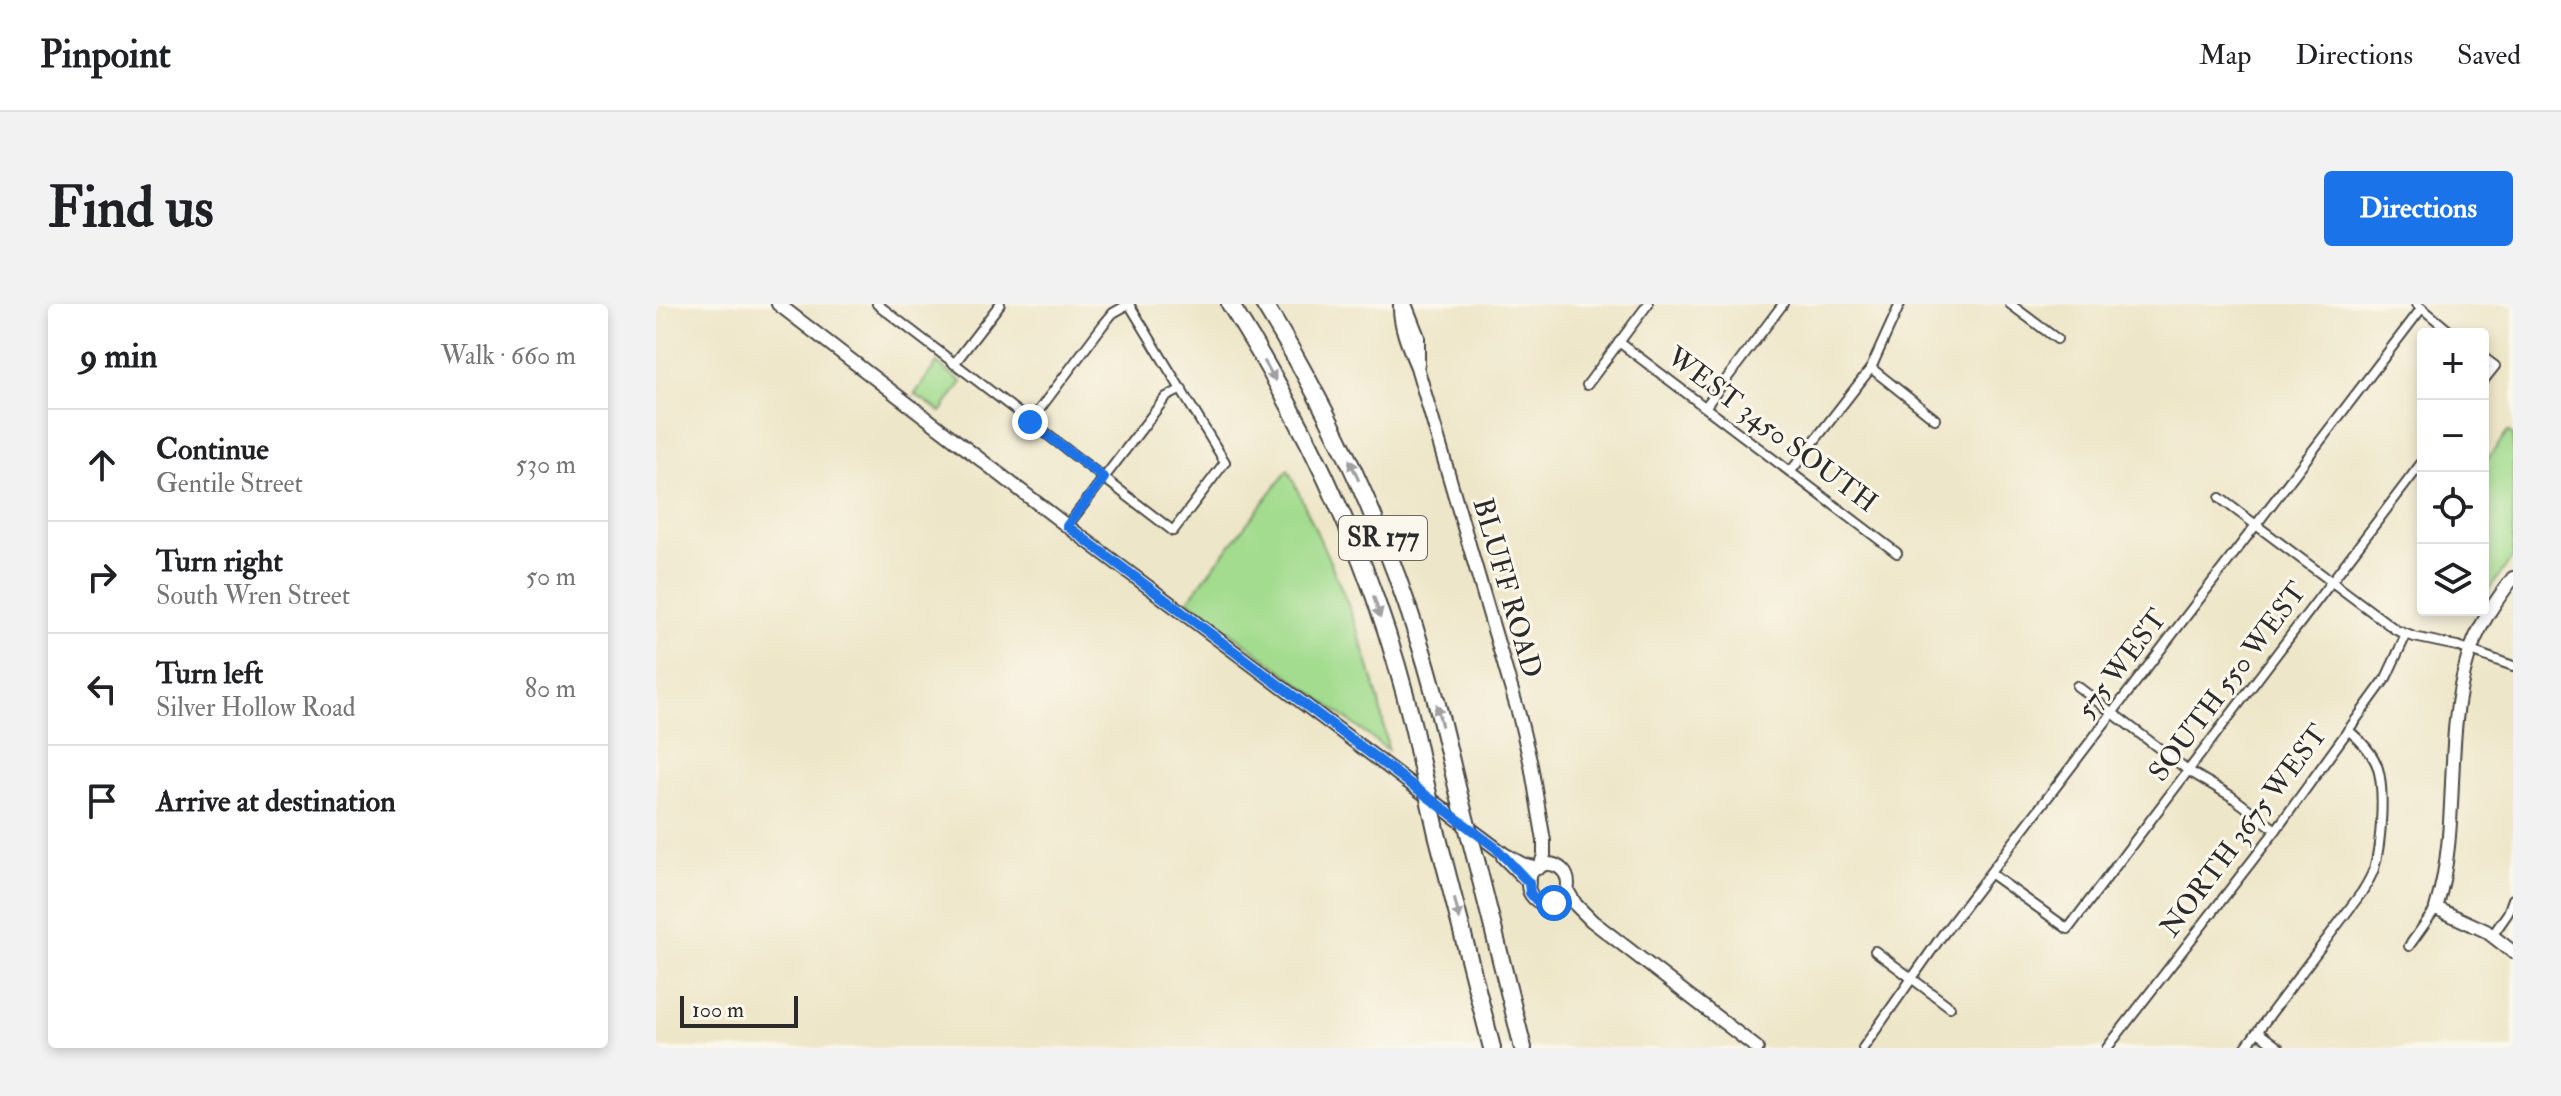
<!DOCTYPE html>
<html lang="en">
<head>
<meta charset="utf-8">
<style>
	:root { --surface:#fff; --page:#f2f2f2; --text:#202124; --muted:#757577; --line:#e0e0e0; --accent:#1a73e8 }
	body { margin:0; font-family:"IM FELL Double Pica",serif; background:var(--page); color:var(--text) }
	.controls { position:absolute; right:24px; top:24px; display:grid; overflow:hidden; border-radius:8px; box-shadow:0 4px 12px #0003 }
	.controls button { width:72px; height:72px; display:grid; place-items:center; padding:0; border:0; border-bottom:2px solid var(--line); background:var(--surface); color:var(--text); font:40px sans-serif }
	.scale { position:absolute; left:24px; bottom:20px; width:118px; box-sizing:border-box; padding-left:8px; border:4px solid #2b2b2b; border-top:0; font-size:22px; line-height:28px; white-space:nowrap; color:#2b2b2b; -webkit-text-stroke:6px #fbf7ec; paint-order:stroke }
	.stop { position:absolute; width:24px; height:24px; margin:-18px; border:6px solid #1a73e8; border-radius:50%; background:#fff }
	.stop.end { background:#1a73e8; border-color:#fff; box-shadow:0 2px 8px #0008 }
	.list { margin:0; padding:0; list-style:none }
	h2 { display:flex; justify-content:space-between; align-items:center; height:104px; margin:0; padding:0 32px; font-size:34px }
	h2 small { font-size:26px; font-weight:400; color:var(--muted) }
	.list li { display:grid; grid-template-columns:52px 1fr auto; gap:24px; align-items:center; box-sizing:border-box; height:112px; padding:0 32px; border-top:2px solid var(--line) }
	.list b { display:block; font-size:30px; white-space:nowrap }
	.list p { margin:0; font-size:26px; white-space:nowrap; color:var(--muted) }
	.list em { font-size:26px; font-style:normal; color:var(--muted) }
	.icon { flex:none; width:44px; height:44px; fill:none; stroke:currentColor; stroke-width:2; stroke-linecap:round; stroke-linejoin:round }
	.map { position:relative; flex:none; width:1857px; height:744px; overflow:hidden; border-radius:8px }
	header { display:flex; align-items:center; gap:48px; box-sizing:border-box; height:112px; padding:0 40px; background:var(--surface); border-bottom:2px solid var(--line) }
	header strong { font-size:38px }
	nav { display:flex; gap:44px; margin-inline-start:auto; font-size:28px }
	.intro { display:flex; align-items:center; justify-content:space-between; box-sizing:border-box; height:192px; padding:0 48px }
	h1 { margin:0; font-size:56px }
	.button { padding:20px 36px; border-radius:8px; background:var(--accent); color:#fff; font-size:28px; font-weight:700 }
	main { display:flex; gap:48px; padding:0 48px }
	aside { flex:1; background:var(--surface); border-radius:8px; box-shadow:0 4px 12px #0003 }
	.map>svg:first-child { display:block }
	.green { fill:#a3dc8e; stroke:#67845c; stroke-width:2 }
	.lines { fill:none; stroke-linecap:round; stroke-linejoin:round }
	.street-casing { stroke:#484743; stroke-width:12 }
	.secondary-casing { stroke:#484743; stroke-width:16 }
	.highway-casing { stroke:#484743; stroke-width:20 }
	.street { stroke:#fff; stroke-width:8 }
	.secondary { stroke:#fff; stroke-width:12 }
	.highway { stroke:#fff; stroke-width:16 }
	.highway-bridge-casing { stroke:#484743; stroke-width:20; stroke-linecap:butt }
	.highway-bridge { stroke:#fff; stroke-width:16 }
	.oneway { fill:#a0a0a0 }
	.route { stroke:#1a73e8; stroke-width:10 }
	.labels { text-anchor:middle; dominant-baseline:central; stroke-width:6; stroke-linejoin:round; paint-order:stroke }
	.shield { fill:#fbf7ec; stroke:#696865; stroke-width:2 }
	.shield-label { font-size:26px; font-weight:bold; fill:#2b2b2b }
	.street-label { font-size:28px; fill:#2b2b2b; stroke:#fbf7ec }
</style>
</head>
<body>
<header>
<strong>Pinpoint</strong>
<nav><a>Map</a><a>Directions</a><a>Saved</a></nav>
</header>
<div class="intro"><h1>Find us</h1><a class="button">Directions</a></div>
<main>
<aside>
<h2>9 min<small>Walk · 660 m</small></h2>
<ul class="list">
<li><svg class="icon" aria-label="ahead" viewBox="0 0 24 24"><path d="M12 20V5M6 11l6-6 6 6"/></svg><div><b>Continue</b><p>Gentile Street</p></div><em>530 m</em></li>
<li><svg class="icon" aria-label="right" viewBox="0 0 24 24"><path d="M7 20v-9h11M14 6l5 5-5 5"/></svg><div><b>Turn right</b><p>South Wren Street</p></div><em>50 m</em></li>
<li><svg class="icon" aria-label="left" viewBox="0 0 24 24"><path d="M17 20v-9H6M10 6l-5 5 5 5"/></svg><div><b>Turn left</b><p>Silver Hollow Road</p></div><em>80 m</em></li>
<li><svg class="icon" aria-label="arrive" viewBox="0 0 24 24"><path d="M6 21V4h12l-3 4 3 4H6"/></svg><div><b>Arrive at destination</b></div></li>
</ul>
</aside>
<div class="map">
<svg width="1857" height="744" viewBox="0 0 1857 744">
	<rect width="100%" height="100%" fill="#fbf7ec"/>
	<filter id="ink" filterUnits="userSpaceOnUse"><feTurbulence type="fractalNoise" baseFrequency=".0125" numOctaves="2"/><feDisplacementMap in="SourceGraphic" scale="16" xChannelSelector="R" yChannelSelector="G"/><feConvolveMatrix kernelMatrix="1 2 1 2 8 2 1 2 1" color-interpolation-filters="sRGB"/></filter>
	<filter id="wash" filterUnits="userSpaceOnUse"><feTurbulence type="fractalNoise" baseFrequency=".006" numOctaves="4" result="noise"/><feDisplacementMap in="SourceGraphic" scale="32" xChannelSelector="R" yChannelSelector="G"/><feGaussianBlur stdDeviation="1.8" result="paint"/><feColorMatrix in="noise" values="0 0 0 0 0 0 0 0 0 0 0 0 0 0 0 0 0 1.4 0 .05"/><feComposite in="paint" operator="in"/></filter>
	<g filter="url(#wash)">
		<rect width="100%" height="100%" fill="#eee6c8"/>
		<g class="green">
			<path d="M 281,59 L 306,78 L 285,108 L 259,90 Z"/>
			<path d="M 1852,128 L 1857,132 L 1857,253 L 1827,293 L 1827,161 Z"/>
			<path d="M 632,166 C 674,255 718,348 732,446 L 532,296 Z"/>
		</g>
	</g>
	<g filter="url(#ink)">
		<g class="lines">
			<defs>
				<g id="street">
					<path d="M 221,0 L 517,227 L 569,158 L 473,0 L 457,9 L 447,21 L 374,118"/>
					<path d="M 1354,0 L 1401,35"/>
					<path d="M 1761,0 L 1797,30"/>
					<path d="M 963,38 L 1241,249"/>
					<path d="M 1827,53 L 1839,62 L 1827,77"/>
					<path d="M 298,60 L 344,0"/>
					<path d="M 1215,64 L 1279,115"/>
					<path d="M 931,81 L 992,0"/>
					<path d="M 1050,102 L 1127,0"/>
					<path d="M 1135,167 L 1215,64 L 1244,0"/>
					<path d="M 1564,194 L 1740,326 L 1758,333 L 1801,342 L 1857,362"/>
					<path d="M 411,222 L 510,93 L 526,85"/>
					<path d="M 1421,382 L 1533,467 L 1575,492 L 1620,526"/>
					<path d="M 1335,570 L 1412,625 L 1767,157"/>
					<path d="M 1836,632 L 1852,609 L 1857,595"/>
					<path d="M 1753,642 L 1780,604"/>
					<path d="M 1219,647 L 1294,703"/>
					<path d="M 1602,728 L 1623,744"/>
					<path d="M 1207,744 L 1285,633 L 1765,5"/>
					<path d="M 1451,744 L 1620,526 L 1730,374 L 1750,331"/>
					<path d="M 1589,744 L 1706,588 C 1711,580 1715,573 1718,565 C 1725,541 1730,482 1720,459 C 1714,445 1703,435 1692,426"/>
				</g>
				<g id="secondary">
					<path d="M 122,0 L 411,222 L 848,550 L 866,560 L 882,564"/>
					<path d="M 744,0 C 743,21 753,44 761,63 L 863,411 L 875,461 L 888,537 L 888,551 L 884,563"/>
					<path d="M 749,0 L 762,33 L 762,60"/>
					<path d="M 1857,274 C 1838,299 1821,324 1812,354 C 1787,435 1805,523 1780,604 L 1830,627 L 1857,648"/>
					<path d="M 847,553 L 873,579"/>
					<circle cx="892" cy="580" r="20"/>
					<path d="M 911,586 L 920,601 L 936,617 L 1101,744"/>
				</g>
				<g id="highway">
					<path d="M 574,0 C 663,141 732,295 765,459"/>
					<path d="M 608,0 C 676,110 729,226 767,350 C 781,395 791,441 802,487"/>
					<path d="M 781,530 L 836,744"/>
					<path d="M 821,560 L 867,744"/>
				</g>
			</defs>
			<use href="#street" class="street-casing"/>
			<use href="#secondary" class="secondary-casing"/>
			<use href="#highway" class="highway-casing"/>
			<use href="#street" class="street"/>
			<use href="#secondary" class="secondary"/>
			<use href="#highway" class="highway"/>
			<defs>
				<g id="highway-bridge">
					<path d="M 765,459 L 781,530"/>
					<path d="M 802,487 L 821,560"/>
				</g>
			</defs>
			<use href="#highway-bridge" class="highway-bridge-casing"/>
			<use href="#highway-bridge" class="highway-bridge"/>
		</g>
		<defs><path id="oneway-solid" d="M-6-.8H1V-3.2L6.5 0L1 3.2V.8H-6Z" transform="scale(2)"/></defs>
		<g class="oneway">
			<use href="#oneway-solid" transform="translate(614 67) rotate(60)"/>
			<use href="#oneway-solid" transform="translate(698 166) rotate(-114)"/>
			<use href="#oneway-solid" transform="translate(721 303) rotate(72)"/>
			<use href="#oneway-solid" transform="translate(783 411) rotate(-104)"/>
			<use href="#oneway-solid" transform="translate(801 605) rotate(76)"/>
		</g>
	</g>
	<g class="lines" filter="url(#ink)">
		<path class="route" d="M 374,118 L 448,174 L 411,222 L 840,544 L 873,579 L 874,589 L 880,596 L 889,600 L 898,599"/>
	</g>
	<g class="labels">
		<rect class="shield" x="683" y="212" width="88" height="44" rx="6"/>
		<g class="shield-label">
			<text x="727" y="234">SR 177</text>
		</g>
		<g class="street-label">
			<text transform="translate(1116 126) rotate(37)">WEST 3450 SOUTH</text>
			<text transform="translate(851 284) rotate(74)">BLUFF ROAD</text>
			<text transform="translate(1466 360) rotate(-53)">575 WEST</text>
			<text transform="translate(1572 378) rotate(-53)">SOUTH 550 WEST</text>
			<text transform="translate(1588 527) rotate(-53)">NORTH 3675 WEST</text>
		</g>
	</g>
</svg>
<div class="controls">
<button>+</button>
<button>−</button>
<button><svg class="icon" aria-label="locate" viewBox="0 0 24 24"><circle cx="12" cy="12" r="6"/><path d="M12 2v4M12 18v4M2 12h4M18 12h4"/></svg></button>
<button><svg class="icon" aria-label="layers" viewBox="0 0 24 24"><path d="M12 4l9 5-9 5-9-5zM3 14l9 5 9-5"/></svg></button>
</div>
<div class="scale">100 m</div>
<div class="stop" style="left:898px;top:599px"></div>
<div class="stop end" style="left:374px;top:118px"></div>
</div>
</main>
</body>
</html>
